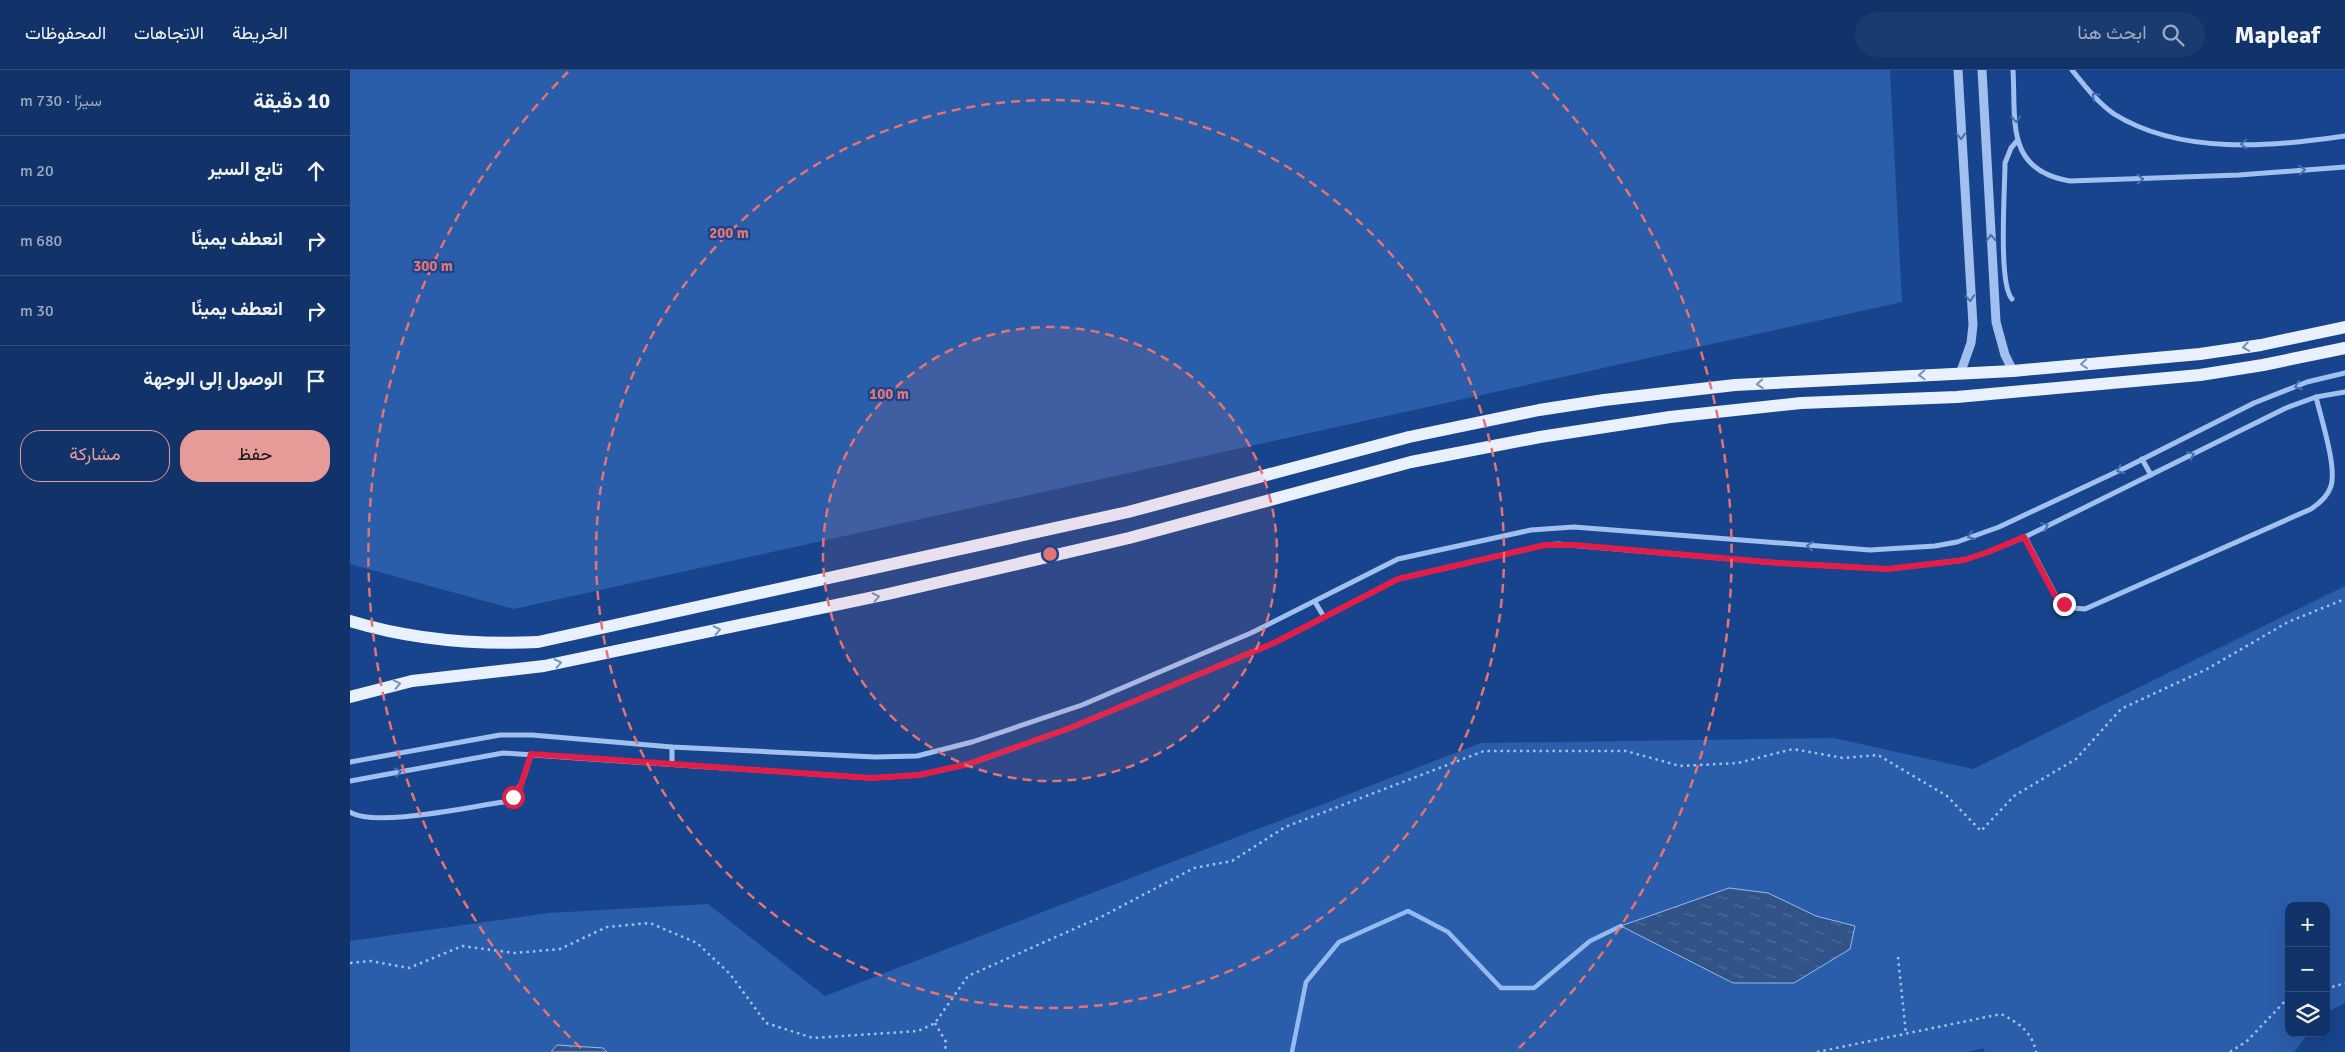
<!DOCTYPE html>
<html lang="ar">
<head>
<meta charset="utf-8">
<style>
	:root { --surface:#113369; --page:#1a3b6f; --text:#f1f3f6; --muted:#9caac0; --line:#304e7d; --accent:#e69b98 }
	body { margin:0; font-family:Signika,Vazirmatn,sans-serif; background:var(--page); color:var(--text); direction:rtl }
	.controls { position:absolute; right:15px; bottom:15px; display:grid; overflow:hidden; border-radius:10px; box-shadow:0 5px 20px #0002 }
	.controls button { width:45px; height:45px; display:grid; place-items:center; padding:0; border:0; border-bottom:1px solid var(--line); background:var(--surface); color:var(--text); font:25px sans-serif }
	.stop { position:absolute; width:15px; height:15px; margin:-11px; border:4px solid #e11d48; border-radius:50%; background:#fff }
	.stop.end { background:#e11d48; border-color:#fff; box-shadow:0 1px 5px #0008 }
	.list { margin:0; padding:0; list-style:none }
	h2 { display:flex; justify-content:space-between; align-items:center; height:65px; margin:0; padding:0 20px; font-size:21px }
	h2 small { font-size:16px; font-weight:400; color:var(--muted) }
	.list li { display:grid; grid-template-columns:32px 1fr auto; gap:15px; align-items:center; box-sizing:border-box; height:70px; padding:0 20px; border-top:1px solid var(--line) }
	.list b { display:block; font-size:19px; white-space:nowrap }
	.list em { font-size:16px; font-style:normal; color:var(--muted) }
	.actions { display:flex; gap:10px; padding:15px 20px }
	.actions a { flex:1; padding:11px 0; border:1px solid var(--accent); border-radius:20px; text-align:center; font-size:18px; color:var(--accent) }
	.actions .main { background:var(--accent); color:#111 }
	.icon { flex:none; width:28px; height:28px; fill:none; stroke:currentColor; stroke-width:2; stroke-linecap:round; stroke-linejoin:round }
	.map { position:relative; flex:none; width:1995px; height:982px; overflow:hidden; direction:ltr }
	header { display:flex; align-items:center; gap:30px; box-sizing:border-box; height:70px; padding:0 25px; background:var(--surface); border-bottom:1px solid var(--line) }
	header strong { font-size:24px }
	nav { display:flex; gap:28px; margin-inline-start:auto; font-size:18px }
	.search { width:350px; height:45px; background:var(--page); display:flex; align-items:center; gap:12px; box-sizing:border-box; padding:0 18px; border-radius:28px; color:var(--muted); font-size:19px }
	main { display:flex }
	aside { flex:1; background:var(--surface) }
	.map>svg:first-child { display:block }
	.grass { fill:#2a5daa }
	.water { fill:url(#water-ripples); stroke:#94baf1 }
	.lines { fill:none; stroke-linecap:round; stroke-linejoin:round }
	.stream { stroke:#94baf1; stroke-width:4.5 }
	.path { stroke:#a1c0ef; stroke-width:2.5; stroke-dasharray:2.5 4; stroke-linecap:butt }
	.minor { stroke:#a1c0ef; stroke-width:5 }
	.tertiary { stroke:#a1c0ef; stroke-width:9 }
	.primary { stroke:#e9f0ff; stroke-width:12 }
	.oneway { stroke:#476faf }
	.oneway2 { stroke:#7591c0 }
	.route { stroke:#e11d48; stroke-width:6 }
	.ring { fill:none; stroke:#e47373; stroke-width:2.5; stroke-dasharray:9 6 }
	.centre { fill:#e47373; stroke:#17448c; stroke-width:2.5 }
	.ring-label { font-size:15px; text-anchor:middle; font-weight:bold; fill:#e47373; stroke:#17448c; stroke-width:4.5; stroke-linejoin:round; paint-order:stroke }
</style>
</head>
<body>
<header>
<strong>Mapleaf</strong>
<div class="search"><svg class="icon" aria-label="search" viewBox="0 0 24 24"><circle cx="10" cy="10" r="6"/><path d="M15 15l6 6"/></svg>ابحث هنا</div>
<nav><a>الخريطة</a><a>الاتجاهات</a><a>المحفوظات</a></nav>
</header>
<main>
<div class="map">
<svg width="1995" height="982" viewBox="0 0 1995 982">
	<defs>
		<pattern id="water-ripples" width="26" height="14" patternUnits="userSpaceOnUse" patternTransform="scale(1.25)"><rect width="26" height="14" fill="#325388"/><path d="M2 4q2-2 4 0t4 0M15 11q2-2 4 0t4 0" fill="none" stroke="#516d9a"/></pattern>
	</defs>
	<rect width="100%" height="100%" fill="#17448c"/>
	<g class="grass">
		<path d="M 0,0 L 1540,0 L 1552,232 L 164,539 L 0,494 Z"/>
		<path d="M 1995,516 L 1995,933 L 1976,943 L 1976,836 L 1939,836 L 1939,963 L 1959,963 L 1944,982 L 1635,982 L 1633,978 L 1619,982 L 0,982 L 0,871 L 199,843 L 358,834 L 475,926 L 1131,673 L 1484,668 L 1623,699 Z"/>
	</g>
	<g class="water">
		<path d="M 1379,818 L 1418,823 L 1466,846 L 1505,856 L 1500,879 L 1444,913 L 1383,913 L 1271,856 Z"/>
		<path d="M 207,975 L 253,978 L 257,982 L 201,982 Z"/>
	</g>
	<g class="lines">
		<path class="stream" d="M 942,982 L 956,912 L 989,872 L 1058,841 L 1098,862 L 1151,918 L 1184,918 L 1240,871 L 1271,856"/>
		<g class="path">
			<path d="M 1548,887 L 1556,964"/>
			<path d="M 0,893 L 20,891 L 59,898 L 112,876 L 165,883 L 210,879 L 257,857 L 300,853 L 347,873 L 380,904 L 416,953 L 463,968 L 568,961 L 585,953 L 618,906 L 753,846 L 844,798 L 882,791 L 935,757 L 1134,681 L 1276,681 L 1330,696 L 1388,693 L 1443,679 L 1493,688 L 1528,685 L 1597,726 L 1631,761 L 1664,726 L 1726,689 L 1771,639 L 1857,599 L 1938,552 L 1995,529"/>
			<path d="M 1976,919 L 1995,913"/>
			<path d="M 585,953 L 596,972 L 595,982"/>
			<path d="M 1467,982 L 1651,944 C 1669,953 1682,962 1686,982"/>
			<path d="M 1880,982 L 1897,971 L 1939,927"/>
		</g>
		<g class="minor">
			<path d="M 1663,0 C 1666,52 1655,100 1720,111 L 1889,105 L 1995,97"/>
			<path d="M 1722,0 C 1734,15 1748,33 1764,44 C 1830,85 1921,77 1995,66"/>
			<path d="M 1662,229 C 1648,214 1655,119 1655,93 L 1661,78 L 1667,71"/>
			<path d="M 1792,389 L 1801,405"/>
			<path d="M 1675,467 L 1708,530 L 1723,538 L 1735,539 L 1961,439 C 1970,433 1978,426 1981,416 C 1987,397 1971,348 1966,327"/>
			<path d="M 965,532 L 974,547"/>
			<path d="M 322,677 L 322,693"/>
			<path d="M 0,692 L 150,665 L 182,665 L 322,677 L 525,687 L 567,686 L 622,672 L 732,635 L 901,563 L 1048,489 L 1181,460 L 1224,457 L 1520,480 L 1585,476 L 1607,472 L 1649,457 L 1777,397 L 1904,333 L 1957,312 L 1995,303"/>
			<path d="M 0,711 L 153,683 L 521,708 L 569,705 L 619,694 L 720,658 L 924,573 L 1048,509 L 1195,475 L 1208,474 L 1428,493 L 1538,499 L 1614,490 L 1638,482 L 1675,467 L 1936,338 L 1966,327 L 1995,322"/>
			<path d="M 0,742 C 25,758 122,736 154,732 C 173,722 175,702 181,684"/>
		</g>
		<g class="tertiary">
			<path d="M 1608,0 L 1623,255 L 1621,273 L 1610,304"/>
			<path d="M 1632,0 L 1646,252 L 1655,285 L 1663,301"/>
		</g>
		<g class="primary">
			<path d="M 0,551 C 62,570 124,575 188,572 L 778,442 L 1059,367 L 1189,340 L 1254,330 L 1385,315 L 1663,301 L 1850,284 L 1911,275 L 1995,257"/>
			<path d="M 0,627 L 62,611 L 194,596 L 538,524 L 779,468 L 1061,392 L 1190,367 L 1320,347 L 1451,333 L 1607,327 L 1850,305 L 1913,295 L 1995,278"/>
		</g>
	</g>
	<defs><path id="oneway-chevron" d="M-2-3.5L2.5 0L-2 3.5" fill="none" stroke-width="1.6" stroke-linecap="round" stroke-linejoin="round" transform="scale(1.25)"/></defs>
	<g class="oneway">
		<use href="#oneway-chevron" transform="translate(1745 26) rotate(-137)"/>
		<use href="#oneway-chevron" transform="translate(1666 49) rotate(87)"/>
		<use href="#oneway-chevron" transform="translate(1611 66) rotate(87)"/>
		<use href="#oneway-chevron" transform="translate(1894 74) rotate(178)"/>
		<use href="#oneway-chevron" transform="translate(1952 100) rotate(-5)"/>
		<use href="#oneway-chevron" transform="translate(1790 109) rotate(-2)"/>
		<use href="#oneway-chevron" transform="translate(1641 168) rotate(-93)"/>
		<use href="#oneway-chevron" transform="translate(1620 228) rotate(87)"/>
		<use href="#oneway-chevron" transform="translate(1948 316) rotate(160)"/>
		<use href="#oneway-chevron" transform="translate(1841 385) rotate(-26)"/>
		<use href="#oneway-chevron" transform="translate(1770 400) rotate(155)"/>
		<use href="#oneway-chevron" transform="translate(1695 456) rotate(-26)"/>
		<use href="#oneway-chevron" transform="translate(1621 466) rotate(160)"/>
		<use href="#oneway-chevron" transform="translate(1460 476) rotate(-175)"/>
		<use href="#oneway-chevron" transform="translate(48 702) rotate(-11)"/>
	</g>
	<g class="oneway2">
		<use href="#oneway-chevron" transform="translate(1896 277) rotate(171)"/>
		<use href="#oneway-chevron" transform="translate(1734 294) rotate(175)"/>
		<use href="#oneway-chevron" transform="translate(1572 305) rotate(177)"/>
		<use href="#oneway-chevron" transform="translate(1410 314) rotate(176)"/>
		<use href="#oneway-chevron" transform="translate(526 527) rotate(-12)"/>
		<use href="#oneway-chevron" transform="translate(367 560) rotate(-12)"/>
		<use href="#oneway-chevron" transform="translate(208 593) rotate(-12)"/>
		<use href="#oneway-chevron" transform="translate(47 614) rotate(-13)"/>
	</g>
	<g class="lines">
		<path class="route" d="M 163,727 L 170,718 L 181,684 L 521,708 L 569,705 L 618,694 L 720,658 L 924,573 L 1048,509 L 1195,475 L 1225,475 L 1428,493 L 1538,499 L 1614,490 L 1638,482 L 1674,467 L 1704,524 L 1714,534"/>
	</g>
	<circle cx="700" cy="484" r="227" fill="#e47373" fill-opacity=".12"/>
	<g class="ring">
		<circle cx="700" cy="484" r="227"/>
		<circle cx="700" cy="484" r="454"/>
		<path d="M231 978A681 681 0 0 1 218 2M1182 2A681 681 0 0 1 1169 978"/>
	</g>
	<circle cx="700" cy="484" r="8" class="centre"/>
	<g class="ring-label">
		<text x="379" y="168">200 m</text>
		<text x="83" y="201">300 m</text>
		<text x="539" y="329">100 m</text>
	</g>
</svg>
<div class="controls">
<button>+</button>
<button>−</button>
<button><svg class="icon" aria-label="layers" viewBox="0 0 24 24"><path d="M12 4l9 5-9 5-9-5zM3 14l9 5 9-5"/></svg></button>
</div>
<div class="stop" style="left:163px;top:727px"></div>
<div class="stop end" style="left:1714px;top:534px"></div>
</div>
<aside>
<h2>10 دقيقة<small>سيرًا · 730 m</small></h2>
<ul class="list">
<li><svg class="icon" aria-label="ahead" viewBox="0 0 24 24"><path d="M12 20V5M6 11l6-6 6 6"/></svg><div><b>تابع السير</b></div><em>20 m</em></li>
<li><svg class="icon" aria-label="right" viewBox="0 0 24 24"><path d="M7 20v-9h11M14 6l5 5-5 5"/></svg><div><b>انعطف يمينًا</b></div><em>680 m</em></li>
<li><svg class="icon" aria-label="right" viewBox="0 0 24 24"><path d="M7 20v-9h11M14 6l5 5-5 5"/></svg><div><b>انعطف يمينًا</b></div><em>30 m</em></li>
<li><svg class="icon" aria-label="arrive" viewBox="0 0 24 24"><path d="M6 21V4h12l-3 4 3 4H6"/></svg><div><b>الوصول إلى الوجهة</b></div></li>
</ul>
<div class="actions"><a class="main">حفظ</a><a>مشاركة</a></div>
</aside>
</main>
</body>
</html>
